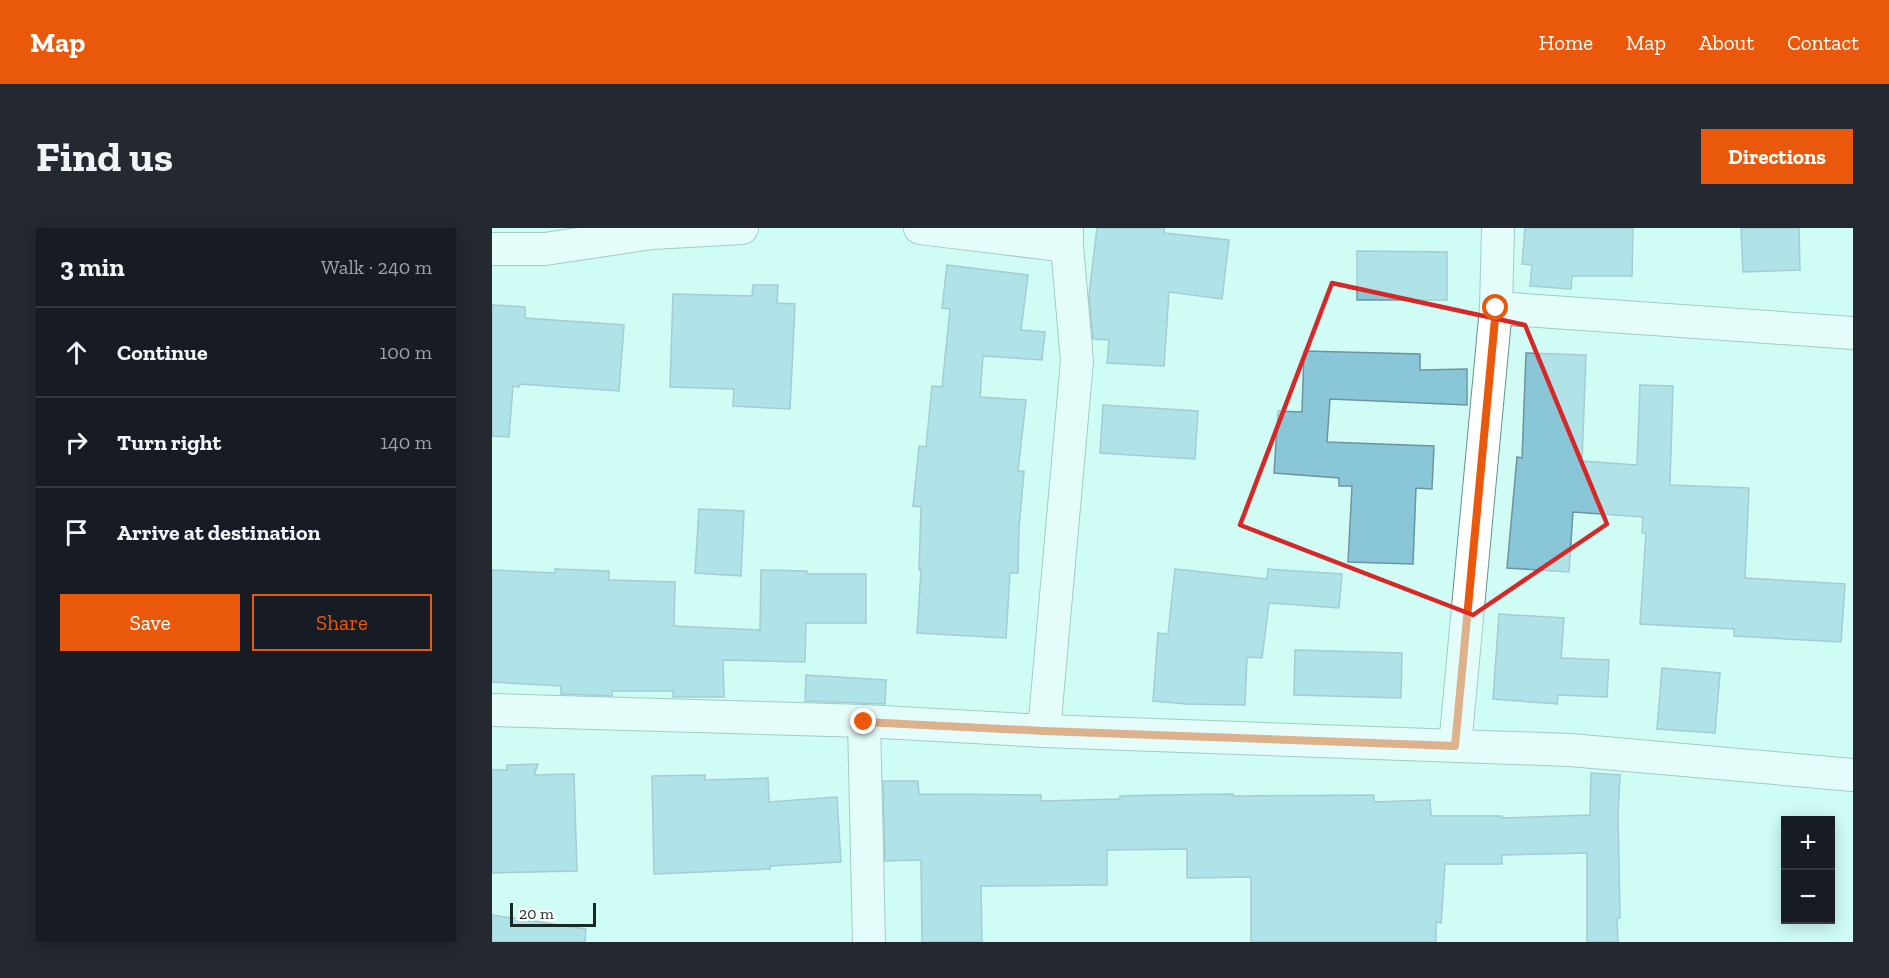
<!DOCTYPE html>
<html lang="en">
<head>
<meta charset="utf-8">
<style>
	:root { --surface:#171b24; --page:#242831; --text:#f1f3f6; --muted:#9ea1a6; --line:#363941; --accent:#ea580c }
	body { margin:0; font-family:"Zilla Slab",serif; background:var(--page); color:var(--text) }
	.controls { position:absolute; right:18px; bottom:18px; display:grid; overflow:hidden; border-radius:0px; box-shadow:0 3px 15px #0003 }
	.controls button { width:54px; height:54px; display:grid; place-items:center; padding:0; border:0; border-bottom:2px solid var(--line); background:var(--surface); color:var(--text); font:30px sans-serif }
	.scale { position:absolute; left:18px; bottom:15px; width:86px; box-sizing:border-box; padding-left:6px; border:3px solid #172825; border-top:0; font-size:16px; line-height:21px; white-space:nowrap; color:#172825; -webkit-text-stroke:4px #fefefe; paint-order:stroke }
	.stop { position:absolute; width:18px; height:18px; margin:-14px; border:4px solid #ea580c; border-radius:50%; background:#fff }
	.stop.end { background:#ea580c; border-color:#fff; box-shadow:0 2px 6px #0008 }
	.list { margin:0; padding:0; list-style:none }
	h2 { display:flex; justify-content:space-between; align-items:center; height:78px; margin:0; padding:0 24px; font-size:26px }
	h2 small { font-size:20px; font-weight:400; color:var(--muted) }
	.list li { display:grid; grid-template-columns:39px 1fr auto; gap:18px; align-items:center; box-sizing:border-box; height:90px; padding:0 24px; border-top:2px solid var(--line) }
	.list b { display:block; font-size:22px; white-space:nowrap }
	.list em { font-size:20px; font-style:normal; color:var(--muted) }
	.actions { display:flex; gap:12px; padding:18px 24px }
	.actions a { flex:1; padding:14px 0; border:2px solid var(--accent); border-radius:0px; text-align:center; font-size:21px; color:var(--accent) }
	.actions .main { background:var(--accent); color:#fff }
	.icon { flex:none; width:33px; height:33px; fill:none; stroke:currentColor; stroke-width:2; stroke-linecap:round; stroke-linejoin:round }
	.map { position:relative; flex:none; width:1361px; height:714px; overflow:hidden; border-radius:0px }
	header { display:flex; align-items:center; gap:36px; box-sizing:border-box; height:84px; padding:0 30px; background:var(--accent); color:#fff }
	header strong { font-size:28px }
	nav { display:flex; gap:33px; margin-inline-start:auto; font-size:21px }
	.intro { display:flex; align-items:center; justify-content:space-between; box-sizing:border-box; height:144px; padding:0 36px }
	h1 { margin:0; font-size:42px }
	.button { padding:15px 27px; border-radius:0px; background:var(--accent); color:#fff; font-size:21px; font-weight:700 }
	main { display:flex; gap:36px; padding:0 36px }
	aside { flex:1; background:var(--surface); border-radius:0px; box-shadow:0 3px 15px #0003 }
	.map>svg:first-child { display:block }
	.building { fill:#88c6d8; stroke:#6d94a0; stroke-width:1.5 }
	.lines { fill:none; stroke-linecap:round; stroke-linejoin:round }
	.minor-casing { stroke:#68928c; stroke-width:34 }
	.minor { stroke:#fff; stroke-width:32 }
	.route { stroke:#ea580c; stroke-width:8 }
	.marked { fill:none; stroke:#d62828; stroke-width:4.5; stroke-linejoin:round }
</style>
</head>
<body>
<header>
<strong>Map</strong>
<nav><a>Home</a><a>Map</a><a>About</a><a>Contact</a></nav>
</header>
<div class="intro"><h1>Find us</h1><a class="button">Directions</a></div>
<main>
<aside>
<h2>3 min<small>Walk · 240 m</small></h2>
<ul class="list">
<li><svg class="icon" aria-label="ahead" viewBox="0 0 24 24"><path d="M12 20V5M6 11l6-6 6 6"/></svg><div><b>Continue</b></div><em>100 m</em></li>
<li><svg class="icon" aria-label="right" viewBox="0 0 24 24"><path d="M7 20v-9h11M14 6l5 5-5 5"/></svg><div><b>Turn right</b></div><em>140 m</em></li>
<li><svg class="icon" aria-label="arrive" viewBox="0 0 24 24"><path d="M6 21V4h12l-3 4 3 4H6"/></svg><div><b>Arrive at destination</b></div></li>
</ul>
<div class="actions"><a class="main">Save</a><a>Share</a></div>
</aside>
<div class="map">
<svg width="1361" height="714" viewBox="0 0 1361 714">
	<rect width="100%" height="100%" fill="#d0fcf5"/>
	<g class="building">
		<path d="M 605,0 L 672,0 L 672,5 L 737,12 L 730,71 L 677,64 L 672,138 L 615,135 L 617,112 L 601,111 L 597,67 Z"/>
		<path d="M 1033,0 L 1141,0 L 1140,48 L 1080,48 L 1079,61 L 1038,58 L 1040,37 L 1030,36 Z"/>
		<path d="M 1249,0 L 1307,0 L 1308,42 L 1251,44 Z"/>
		<path d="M 865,23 L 955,24 L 955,72 L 865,72 Z"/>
		<path d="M 455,37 L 536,47 L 529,102 L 553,104 L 550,132 L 491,128 L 488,169 L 534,172 L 526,243 L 532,243 L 527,300 L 526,345 L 518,345 L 514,410 L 425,405 L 429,342 L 427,342 L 429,279 L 421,278 L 427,218 L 434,219 L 440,158 L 450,159 L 458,81 L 450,80 Z"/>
		<path d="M 261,57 L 286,57 L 285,75 L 303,76 L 298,181 L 241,178 L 242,161 L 178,159 L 181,66 L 260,68 Z"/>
		<path d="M 0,77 L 33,79 L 33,90 L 132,97 L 127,163 L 27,156 L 27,159 L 21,158 L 17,209 L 0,208 Z"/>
		<path d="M 812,123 L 928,126 L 928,142 L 975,141 L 975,177 L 838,171 L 835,214 L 942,218 L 940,261 L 924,260 L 921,336 L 856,334 L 860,258 L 847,258 L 847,250 L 782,245 L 786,183 L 810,184 Z"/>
		<path d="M 1034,125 L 1094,127 L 1090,233 L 1145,237 L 1148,157 L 1181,158 L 1178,257 L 1257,260 L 1253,350 L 1353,356 L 1349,414 L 1242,408 L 1242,401 L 1148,396 L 1154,305 L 1150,305 L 1151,289 L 1081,284 L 1077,344 L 1015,340 L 1025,229 L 1030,230 Z"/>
		<path d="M 611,177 L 706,183 L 703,231 L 608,225 Z"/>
		<path d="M 207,281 L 252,283 L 249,348 L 203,345 Z"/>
		<path d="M 63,341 L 117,343 L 117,352 L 183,354 L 182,398 L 268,402 L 269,342 L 315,343 L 315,346 L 374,346 L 374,395 L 314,395 L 313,434 L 231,432 L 232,469 L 181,469 L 181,463 L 120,463 L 120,468 L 69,466 L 69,458 L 0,454 L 0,342 L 63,345 Z"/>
		<path d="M 683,341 L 775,351 L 776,341 L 850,346 L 847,380 L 777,375 L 770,430 L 755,429 L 753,477 L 695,476 L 661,473 L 666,405 L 676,406 Z"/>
		<path d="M 1007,386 L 1072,390 L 1069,430 L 1117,432 L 1115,469 L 1066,467 L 1065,476 L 1001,471 Z"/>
		<path d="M 803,422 L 910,425 L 909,470 L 802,467 Z"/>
		<path d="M 1170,440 L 1228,445 L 1223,505 L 1165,501 Z"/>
		<path d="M 314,447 L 394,452 L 393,476 L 313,473 Z"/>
		<path d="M 46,536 L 42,547 L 82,546 L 85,643 L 0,645 L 0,542 L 15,542 L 15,537 Z"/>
		<path d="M 1099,545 L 1128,547 L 1126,586 L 1128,690 L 1125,690 L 1126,714 L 1095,714 L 1095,625 L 1010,627 L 1010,636 L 953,636 L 949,695 L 944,694 L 944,714 L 759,714 L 759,649 L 695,650 L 695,621 L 615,622 L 615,657 L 489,658 L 490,714 L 430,714 L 429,632 L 393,633 L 391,553 L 426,553 L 427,566 L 549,567 L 549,573 L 628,571 L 628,568 L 667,567 L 741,566 L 741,568 L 882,567 L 882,574 L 938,572 L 939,588 L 1010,588 L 1010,590 L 1098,587 Z"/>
		<path d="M 213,547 L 213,552 L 276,550 L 277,574 L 345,569 L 349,634 L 278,638 L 278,641 L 162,646 L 160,548 Z"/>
		<path d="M 0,687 L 94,701 L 93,714 L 0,714 Z"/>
	</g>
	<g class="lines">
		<defs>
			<g id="minor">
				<path d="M 428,0 L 575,18"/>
				<path d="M 0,21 L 53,21 L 160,5 L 250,0"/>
				<path d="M 1004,80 L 1361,105"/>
				<path d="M 0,482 L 372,493 L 552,503 L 1078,522 L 1361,547"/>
				<path d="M 372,493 L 377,714"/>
				<path d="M 552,503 L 585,133 L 575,18 L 575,0"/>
				<path d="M 963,518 L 1004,80 L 1006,0"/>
			</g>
		</defs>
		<use href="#minor" class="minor-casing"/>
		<use href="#minor" class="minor"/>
	</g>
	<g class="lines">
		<path class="route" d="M 372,494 L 552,503 L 963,518 L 1004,80"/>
	</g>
	<path d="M0 0H1361V714H0ZM 840,55 L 1033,97 L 1115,296 L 981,387 L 748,297 Z" fill="#d0fcf5" fill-opacity=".55" fill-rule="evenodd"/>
	<path class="marked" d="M 840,55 L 1033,97 L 1115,296 L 981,387 L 748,297 Z"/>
</svg>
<div class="controls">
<button>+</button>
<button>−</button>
</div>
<div class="scale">20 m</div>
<div class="stop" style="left:1004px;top:80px"></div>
<div class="stop end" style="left:372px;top:494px"></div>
</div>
</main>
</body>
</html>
